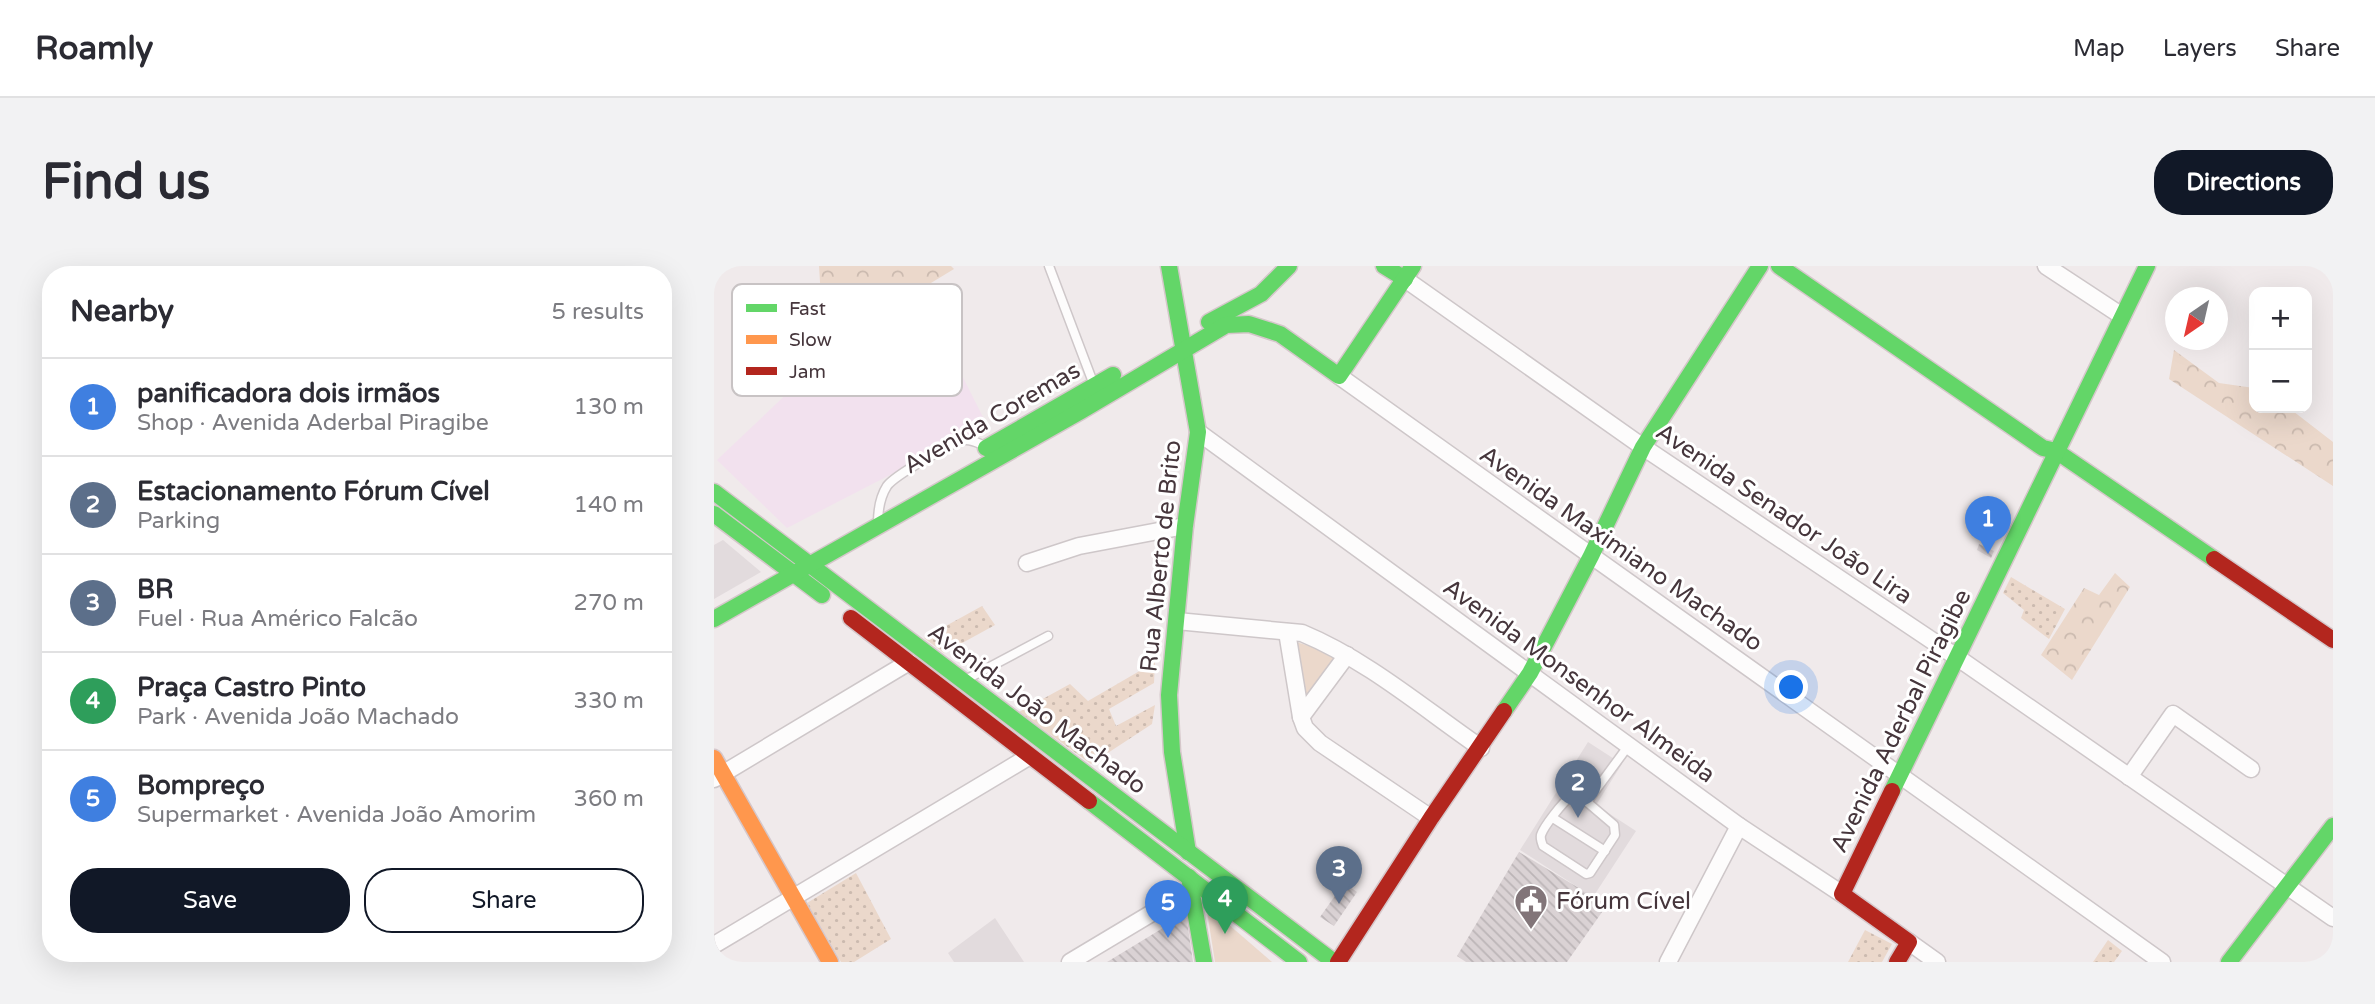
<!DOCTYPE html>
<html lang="en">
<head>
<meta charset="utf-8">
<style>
	:root { --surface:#fff; --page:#f2f2f3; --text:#2b2b33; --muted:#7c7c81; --line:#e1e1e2; --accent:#111827 }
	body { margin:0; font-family:"Varela Round",sans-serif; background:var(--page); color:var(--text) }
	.controls { position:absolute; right:21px; top:21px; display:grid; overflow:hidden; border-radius:14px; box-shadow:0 7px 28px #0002 }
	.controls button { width:63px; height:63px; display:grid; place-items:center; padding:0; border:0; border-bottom:2px solid var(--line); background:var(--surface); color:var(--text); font:35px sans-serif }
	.compass { position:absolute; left:1451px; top:21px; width:63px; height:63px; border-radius:50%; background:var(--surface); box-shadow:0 7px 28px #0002; rotate:214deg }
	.you { position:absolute; left:1078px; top:422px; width:24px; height:24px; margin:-18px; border:5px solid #fff; border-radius:50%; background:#1a73e8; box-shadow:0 0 0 10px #1a73e833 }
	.badge { display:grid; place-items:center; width:46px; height:46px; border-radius:50%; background:var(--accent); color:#fff; font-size:23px; font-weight:700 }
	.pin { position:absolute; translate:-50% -58px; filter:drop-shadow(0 2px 4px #0008) }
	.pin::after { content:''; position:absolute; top:37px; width:24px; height:21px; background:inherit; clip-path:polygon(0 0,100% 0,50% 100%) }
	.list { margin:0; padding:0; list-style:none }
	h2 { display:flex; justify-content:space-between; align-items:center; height:91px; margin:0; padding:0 28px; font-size:30px }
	h2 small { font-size:23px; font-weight:400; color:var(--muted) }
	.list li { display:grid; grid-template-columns:46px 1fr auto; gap:21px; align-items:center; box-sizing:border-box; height:98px; padding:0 28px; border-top:2px solid var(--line) }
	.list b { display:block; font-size:26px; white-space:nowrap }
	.list p { margin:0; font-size:23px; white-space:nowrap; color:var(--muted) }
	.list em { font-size:23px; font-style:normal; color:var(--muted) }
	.actions { display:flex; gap:14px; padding:21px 28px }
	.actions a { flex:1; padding:16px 0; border:2px solid var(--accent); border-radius:28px; text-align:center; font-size:24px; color:var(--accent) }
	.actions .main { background:var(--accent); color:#fff }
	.map { position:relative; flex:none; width:1619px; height:696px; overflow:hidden; border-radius:28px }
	header { display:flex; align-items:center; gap:42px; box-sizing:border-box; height:98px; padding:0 35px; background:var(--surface); border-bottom:2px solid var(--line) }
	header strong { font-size:33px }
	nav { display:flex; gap:38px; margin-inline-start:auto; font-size:24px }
	.intro { display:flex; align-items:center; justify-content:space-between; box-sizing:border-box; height:168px; padding:0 42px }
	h1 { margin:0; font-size:49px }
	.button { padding:18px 32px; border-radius:28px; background:var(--accent); color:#fff; font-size:24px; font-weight:700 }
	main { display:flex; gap:42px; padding:0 42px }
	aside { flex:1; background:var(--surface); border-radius:28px; box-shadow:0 7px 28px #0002 }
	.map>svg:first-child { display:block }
	.medical { fill:#f2e1ee }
	.grass { fill:url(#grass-dots) }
	.forest { fill:url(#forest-crowns) }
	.park { fill:#ebd8cb }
	.parking { fill:#e2dbdd }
	.building { fill:url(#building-back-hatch) }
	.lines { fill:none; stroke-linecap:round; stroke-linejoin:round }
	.lane-casing { stroke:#cec7c9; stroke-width:11 }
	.street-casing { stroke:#cec7c9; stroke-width:19 }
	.fast-casing { stroke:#d5c7ca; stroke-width:19 }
	.slow-casing { stroke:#d5c7ca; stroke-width:19 }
	.jam-casing { stroke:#d5c7ca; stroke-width:19 }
	.lane { stroke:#fdfcfc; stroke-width:8 }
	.street { stroke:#fdfcfc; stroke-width:16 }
	.fast { stroke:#63d668; stroke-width:16 }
	.slow { stroke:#ff974d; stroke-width:16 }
	.jam { stroke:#b3261e; stroke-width:16 }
	.labels { text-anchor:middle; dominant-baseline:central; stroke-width:6; stroke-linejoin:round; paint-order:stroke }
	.street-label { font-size:24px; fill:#46363c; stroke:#fff }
	.poi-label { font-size:24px; fill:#46363c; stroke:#fff; text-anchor:start }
	.key { fill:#fff; stroke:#c8c3c4; stroke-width:2 }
	.key-label { font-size:19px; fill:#46363c }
</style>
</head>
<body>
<header>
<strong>Roamly</strong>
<nav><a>Map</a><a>Layers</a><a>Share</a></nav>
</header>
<div class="intro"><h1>Find us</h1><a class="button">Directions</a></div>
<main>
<aside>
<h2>Nearby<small>5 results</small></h2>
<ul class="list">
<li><span class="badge" style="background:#3f7fe0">1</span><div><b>panificadora dois irmãos</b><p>Shop · Avenida Aderbal Piragibe</p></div><em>130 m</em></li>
<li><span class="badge" style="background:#5c6f8a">2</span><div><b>Estacionamento Fórum Cível</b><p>Parking</p></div><em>140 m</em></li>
<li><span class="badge" style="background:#5c6f8a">3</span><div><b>BR</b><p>Fuel · Rua Américo Falcão</p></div><em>270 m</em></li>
<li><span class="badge" style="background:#2e9e5b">4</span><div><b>Praça Castro Pinto</b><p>Park · Avenida João Machado</p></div><em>330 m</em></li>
<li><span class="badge" style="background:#3f7fe0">5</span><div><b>Bompreço</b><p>Supermarket · Avenida João Amorim</p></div><em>360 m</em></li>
</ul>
<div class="actions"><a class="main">Save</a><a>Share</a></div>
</aside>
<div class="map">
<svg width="1619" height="696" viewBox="0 0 1619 696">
	<defs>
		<pattern id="grass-dots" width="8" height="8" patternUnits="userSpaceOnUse" patternTransform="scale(1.75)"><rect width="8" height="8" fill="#ebd8cb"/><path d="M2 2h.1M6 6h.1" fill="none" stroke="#cbbaaf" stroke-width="1.8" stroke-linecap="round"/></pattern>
		<pattern id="forest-crowns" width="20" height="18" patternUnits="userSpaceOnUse" patternTransform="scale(1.75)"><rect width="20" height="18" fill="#ebd8cb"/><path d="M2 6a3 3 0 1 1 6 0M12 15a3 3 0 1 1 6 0" fill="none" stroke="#cbbaaf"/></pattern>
		<pattern id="building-back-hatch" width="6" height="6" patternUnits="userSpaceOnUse" patternTransform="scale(1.75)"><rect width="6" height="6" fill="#dad2d4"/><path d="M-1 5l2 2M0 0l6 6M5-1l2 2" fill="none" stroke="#bcb5b7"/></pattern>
	</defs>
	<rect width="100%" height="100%" fill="#f0eaeb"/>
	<path class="medical" d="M 214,42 L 273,159 L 73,262 L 3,194 L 158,47 L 166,62 Z"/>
	<g class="grass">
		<path d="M 1297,311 L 1351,343 L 1335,373 L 1307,352 L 1310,344 L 1289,327 Z"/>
		<path d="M 268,340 L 281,359 L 230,387 L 210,372 Z"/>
		<path d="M 441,396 L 440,417 L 395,443 L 402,460 L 441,439 L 438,458 L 377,498 L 305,446 L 356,418 L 374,435 Z"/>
		<path d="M 142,607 L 177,673 L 140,696 L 127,696 L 93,637 Z"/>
		<path d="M 1151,664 L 1178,678 L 1168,696 L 1134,696 Z"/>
		<path d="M 1394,674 L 1408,685 L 1400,696 L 1379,696 Z"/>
	</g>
	<g class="forest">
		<path d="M 105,0 L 237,0 L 240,3 L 110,82 Z"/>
		<path d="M 1460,84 L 1505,117 L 1540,122 L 1540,142 L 1575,142 L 1619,176 L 1619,220 L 1455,113 Z"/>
		<path d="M 1401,307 L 1416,321 L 1358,414 L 1327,389 L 1370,322 L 1385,329 Z"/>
	</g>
	<g class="park">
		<path d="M 579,375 L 627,390 L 590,439 Z"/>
		<path d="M 492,639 L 558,696 L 501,696 Z"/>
	</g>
	<g class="parking">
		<path d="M 9,274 L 47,306 L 0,333 L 0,279 Z"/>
		<path d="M 874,476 L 908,498 L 882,539 L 922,565 L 879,631 L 806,584 Z"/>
		<path d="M 281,652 L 310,696 L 240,696 L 234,687 Z"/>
	</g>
	<g class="building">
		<path d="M 1265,278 L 1280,285 L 1277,292 L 1263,284 Z"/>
		<path d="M 805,586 L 893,639 L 853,696 L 752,696 L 743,690 Z"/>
		<path d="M 630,617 L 643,626 L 620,660 L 606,651 Z"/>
		<path d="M 472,648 L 479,696 L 393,696 Z"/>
	</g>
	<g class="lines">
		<defs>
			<g id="lane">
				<path d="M 335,0 L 380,119"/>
				<path d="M 164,257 C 164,245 166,231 173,220 C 180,210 238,176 250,174 C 258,173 264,177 271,180"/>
				<path d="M 253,413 L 334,370"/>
				<path d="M 856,531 L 873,536 L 900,559 L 901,569 L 876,607 L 872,608 L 829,580 C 828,577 826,573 827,569 C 830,560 849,536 856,531 Z"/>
				<path d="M 873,536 L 915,479"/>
				<path d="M 839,552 L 891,585"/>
			</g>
			<g id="street">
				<path d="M 1332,0 L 1408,50"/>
				<path d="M 691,13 L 929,181 L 1244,392 L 1619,652"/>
				<path d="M 625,110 L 1448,696"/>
				<path d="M 484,166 L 1025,560 L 1128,628"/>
				<path d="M 313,297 L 365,280 L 471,260"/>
				<path d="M 463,355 L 588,367 C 653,394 709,442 767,482"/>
				<path d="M 573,366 L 587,451 L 591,462 L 606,477 L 717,552"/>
				<path d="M 587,451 L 633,389"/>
				<path d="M 1415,511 L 1459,448 L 1537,503"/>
				<path d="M 0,513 L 195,396"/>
				<path d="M 1195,676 L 1223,696"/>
				<path d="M 0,679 L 316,490"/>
				<path d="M 356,696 L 478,623"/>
				<path d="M 954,696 L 1025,560"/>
			</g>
			<g id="fast">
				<path d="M 455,0 L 484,166 L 471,260 L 455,429 L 458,486 L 474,586"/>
				<path d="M 670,0 L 691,13"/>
				<path d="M 1065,0 L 1329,182 L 1342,185 L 1500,293"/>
				<path d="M 495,56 L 547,28 L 575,0"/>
				<path d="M 272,182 L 399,109"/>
				<path d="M 0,226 L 620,696"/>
				<path d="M 0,248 L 108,329"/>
				<path d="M 0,353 L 367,145 L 512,59 L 535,58 L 566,68 L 625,110 L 699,0"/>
				<path d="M 790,445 L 816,407 L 877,290 L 929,181 L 1046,0"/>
				<path d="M 1178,525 L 1433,0"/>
				<path d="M 375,535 L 585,696"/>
				<path d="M 475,611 L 490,696"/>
				<path d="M 1515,696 L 1619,560"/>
			</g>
			<path id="slow" d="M 0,492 L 116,696"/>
			<g id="jam">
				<path d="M 1500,293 L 1619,374"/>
				<path d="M 137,352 L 375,535"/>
				<path d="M 1178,525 L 1128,628 L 1195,676 L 1183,696"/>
				<path d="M 624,696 L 717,552 L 790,445"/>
			</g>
		</defs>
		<use href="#lane" class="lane-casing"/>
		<use href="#street" class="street-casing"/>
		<use href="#fast" class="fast-casing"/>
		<use href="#slow" class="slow-casing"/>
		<use href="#jam" class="jam-casing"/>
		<use href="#lane" class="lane"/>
		<use href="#street" class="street"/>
		<use href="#fast" class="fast"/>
		<use href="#slow" class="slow"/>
		<use href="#jam" class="jam"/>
	</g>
	<defs>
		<symbol id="civic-pin" viewBox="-11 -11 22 30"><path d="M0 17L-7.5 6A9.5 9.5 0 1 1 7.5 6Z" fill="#827579" stroke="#fff"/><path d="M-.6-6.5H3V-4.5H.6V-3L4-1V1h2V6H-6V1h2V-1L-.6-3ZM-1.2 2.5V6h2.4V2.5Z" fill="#fff"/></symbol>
	</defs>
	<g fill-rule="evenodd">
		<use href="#civic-pin" x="798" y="616" width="38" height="52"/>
	</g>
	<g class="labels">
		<g class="street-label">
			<text transform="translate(278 152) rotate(-30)">Avenida Coremas</text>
			<text transform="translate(1070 248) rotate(34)">Avenida Senador João Lira</text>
			<text transform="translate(907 283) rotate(35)">Avenida Maximiano Machado</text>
			<text transform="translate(447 290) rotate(-84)">Rua Alberto de Brito</text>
			<text transform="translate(865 415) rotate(36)">Avenida Monsenhor Almeida</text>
			<text transform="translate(323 443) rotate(37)">Avenida João Machado</text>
			<text transform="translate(1187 455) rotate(-64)">Avenida Aderbal Piragibe</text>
		</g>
		<g class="poi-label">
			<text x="842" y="635">Fórum Cível</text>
		</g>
	</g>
	<rect x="18" y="18" width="230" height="112" rx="10" class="key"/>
	<rect x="32" y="38" width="31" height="8" fill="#63d668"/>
	<rect x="32" y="69" width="31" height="9" fill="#ff974d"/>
	<rect x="32" y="101" width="31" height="8" fill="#b3261e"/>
	<g class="key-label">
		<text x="75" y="49">Fast</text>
		<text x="75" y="80">Slow</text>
		<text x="75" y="112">Jam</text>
	</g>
</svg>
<div class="controls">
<button>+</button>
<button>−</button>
</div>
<svg class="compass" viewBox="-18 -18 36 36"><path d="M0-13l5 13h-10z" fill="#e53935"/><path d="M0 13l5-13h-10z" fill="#7c7c81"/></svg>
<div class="you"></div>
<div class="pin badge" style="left:1274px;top:288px;background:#3f7fe0">1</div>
<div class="pin badge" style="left:864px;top:552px;background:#5c6f8a">2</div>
<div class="pin badge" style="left:625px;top:638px;background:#5c6f8a">3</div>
<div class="pin badge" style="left:511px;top:668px;background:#2e9e5b">4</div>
<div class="pin badge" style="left:454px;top:672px;background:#3f7fe0">5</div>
</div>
</main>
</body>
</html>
